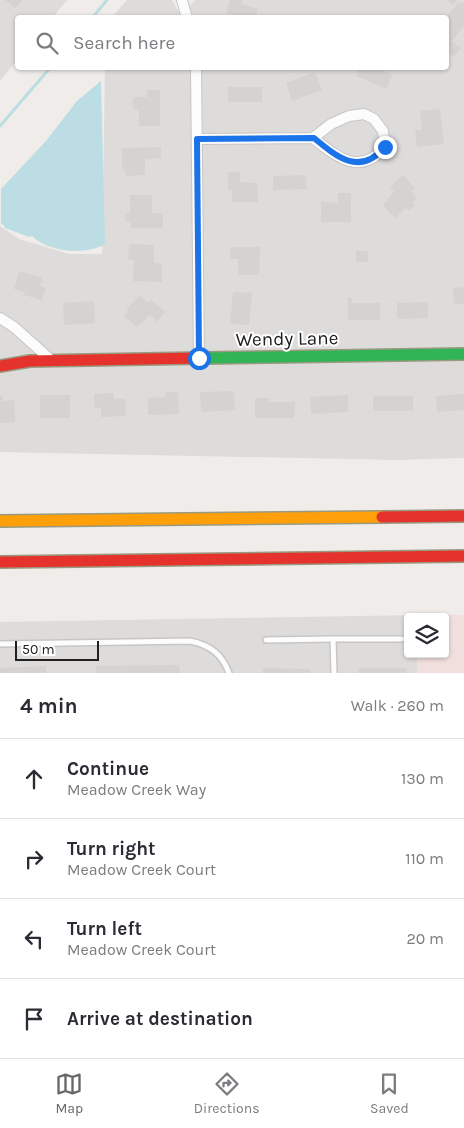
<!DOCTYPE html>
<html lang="en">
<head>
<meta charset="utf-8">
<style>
	:root { --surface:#fff; --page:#f7f7f7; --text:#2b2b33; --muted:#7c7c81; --line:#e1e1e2; --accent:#686766 }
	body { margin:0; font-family:Karla,sans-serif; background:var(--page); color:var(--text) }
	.controls { position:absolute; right:15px; bottom:15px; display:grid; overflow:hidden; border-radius:5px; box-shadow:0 1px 4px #0004 }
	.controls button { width:45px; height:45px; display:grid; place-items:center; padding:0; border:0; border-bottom:1px solid var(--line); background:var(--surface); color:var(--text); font:25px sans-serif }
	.scale { position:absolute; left:15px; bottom:12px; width:84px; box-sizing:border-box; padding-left:5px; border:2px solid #202020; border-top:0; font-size:14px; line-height:18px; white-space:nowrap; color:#202020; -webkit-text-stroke:4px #fff; paint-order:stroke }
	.stop { position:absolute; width:15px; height:15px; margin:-11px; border:4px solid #1a73e8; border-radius:50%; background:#fff }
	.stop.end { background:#1a73e8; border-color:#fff; box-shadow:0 1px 5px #0008 }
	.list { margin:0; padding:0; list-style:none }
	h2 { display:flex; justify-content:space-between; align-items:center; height:65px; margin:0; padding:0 20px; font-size:21px }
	h2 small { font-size:16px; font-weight:400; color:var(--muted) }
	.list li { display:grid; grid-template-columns:32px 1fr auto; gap:15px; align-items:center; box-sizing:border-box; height:80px; padding:0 20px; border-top:1px solid var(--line) }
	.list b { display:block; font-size:19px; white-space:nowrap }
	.list p { margin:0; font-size:16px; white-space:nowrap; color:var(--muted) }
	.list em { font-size:16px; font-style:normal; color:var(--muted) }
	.icon { flex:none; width:28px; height:28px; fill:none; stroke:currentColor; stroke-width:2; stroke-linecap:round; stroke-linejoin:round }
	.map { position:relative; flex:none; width:464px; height:673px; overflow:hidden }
	.search { position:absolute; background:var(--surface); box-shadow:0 1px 4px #0004; left:15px; right:15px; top:15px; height:55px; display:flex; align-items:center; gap:12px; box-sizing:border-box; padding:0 18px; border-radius:5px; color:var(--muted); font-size:19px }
	.sheet { height:385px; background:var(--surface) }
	nav { display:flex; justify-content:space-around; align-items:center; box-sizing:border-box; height:70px; border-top:1px solid var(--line); background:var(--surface); font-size:14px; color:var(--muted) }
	nav a { display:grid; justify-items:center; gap:2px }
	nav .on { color:var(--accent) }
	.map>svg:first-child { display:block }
	.residential { fill:#dedcda }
	.commercial { fill:#f1dfde }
	.water { fill:#bbdde3 }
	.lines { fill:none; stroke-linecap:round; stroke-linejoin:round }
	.stream { stroke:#bbdde3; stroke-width:3 }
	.building { fill:#d5d2d0 }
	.lane-casing { stroke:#c7c6c5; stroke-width:8 }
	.street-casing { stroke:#c7c6c5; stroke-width:12 }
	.fast-casing { stroke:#999a7f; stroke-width:14 }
	.slow-casing { stroke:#999a7f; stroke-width:14 }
	.jam-casing { stroke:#999a7f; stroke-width:14 }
	.lane { stroke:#fdfcfc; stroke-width:5 }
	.street { stroke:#fdfcfc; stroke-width:10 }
	.fast { stroke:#30b455; stroke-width:11 }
	.slow { stroke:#ff9f0a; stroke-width:11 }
	.jam { stroke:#e5322d; stroke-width:11 }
	.route { stroke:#1a73e8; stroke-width:6 }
	.labels { text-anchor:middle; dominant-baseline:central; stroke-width:4; stroke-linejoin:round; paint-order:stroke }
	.street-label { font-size:19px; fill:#202020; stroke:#fff }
</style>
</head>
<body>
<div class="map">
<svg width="464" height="673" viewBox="0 0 464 673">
	<rect width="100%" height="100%" fill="#efece9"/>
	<g class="residential">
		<path d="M 0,0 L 67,0 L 53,17 L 18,18 L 17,60 L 0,81 Z"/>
		<path d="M 127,0 L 172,0 L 181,16 L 195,0 L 464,0 L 464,458 L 397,460 L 0,452 L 0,226 L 19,239 L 69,254 L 102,254 L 105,68 L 446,68 L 446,18 L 112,17 Z"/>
		<path d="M 418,615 L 408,617 L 408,654 L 417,654 L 417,673 L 0,673 L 0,622 Z"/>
	</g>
	<path class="commercial" d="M 418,615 L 464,615 L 464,673 L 417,673 L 417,654 L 445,654 L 445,617 Z"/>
	<path class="water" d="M 101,81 L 105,244 C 85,256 49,252 32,236 L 29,237 L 5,228 L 3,224 L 1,225 L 1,189 L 46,141 L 77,101 Z"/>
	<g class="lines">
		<g class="stream">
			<path d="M 92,18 L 107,0"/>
			<path d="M 0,126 L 50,68"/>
		</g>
	</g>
	<g class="building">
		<path d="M 5,0 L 22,0 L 15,8 Z"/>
		<path d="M 230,0 L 242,0 L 241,4 L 258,9 L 255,18 L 233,18 L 234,15 L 226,13 Z"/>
		<path d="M 447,0 L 457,0 L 453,5 Z"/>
		<path d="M 464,1 L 464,26 L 452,41 L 461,48 L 454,57 L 446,51 L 446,17 L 459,2 L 462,4 Z"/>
		<rect x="142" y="68" width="14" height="2"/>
		<path d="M 359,68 L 379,68 L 392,75 L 387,89 L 356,76 Z"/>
		<path d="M 315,72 L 322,90 L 292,101 L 286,83 Z"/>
		<rect x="228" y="87" width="34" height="15"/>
		<path d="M 147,90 L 160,90 L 160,126 L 139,126 L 139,109 L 133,109 L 133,97 L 147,97 Z"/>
		<path d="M 440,109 L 444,144 L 417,147 L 415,130 L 422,130 L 420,111 Z"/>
		<path d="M 161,147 L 161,158 L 145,159 L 145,175 L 126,176 L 125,169 L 122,169 L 122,148 Z"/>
		<path d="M 228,172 L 240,172 L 240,182 L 257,183 L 258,202 L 232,202 L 232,190 L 228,190 Z"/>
		<path d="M 306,175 L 307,189 L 273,190 L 273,176 Z"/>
		<path d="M 403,175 L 415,188 L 411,191 L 417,198 L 412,203 L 414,206 L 409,211 L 406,208 L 395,218 L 383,205 L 394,191 L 390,187 Z"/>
		<path d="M 338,193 L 351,193 L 351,222 L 321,222 L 321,202 L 338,203 Z"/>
		<path d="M 130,195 L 152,195 L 152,213 L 163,213 L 163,228 L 131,228 L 131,221 L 125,221 L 125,213 L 130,213 Z"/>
		<path d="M 129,244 L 154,245 L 154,263 L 162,264 L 162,282 L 133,281 L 134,260 L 128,259 Z"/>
		<path d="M 230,247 L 260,247 L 259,275 L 238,275 L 238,259 L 230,259 Z"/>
		<rect x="356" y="251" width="12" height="11"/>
		<path d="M 19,271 L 42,278 L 40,286 L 46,288 L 42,300 L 24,295 L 25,292 L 14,289 Z"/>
		<path d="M 464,287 L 464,304 L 454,304 L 453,288 Z"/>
		<path d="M 233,292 L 252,293 L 249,325 L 230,324 Z"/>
		<path d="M 140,296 L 149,303 L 151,300 L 165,312 L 157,322 L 150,315 L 137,327 L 124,316 L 128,311 L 126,309 Z"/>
		<path d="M 348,298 L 352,298 L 351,303 L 380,303 L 380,320 L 348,320 Z"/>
		<path d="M 94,301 L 95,323 L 64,325 L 63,303 Z"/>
		<path d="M 428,302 L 428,318 L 397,319 L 397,303 Z"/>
		<path d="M 234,391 L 235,410 L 201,412 L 200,392 Z"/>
		<path d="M 165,392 L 178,392 L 179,414 L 148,415 L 148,398 L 165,397 Z"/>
		<path d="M 113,393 L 114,399 L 125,399 L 126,416 L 101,417 L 101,408 L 95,408 L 94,394 Z"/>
		<path d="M 464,394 L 464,410 L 437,412 L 436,396 Z"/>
		<rect x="40" y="395" width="30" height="23"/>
		<path d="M 348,395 L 348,412 L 311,414 L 310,397 Z"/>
		<path d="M 0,396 L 3,396 L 3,401 L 14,400 L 15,422 L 0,423 Z"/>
		<rect x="373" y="396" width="40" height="15"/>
		<path d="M 255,398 L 269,398 L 269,402 L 295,402 L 294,418 L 255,418 Z"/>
		<path d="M 179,665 L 180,673 L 97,673 L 95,666 Z"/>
		<path d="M 46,666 L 46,673 L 0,673 L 0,668 Z"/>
		<path d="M 263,668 L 310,669 L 310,673 L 263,673 Z"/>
		<rect x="358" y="668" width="48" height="5"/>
	</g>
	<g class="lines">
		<defs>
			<g id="lane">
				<path d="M 266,640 L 333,639"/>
				<path d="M 0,644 L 190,641 C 210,645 222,654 229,673"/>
				<path d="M 334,673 L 333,639 L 402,639"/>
			</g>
			<g id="street">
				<path d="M 182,0 L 187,18"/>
				<path d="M 196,68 L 199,358"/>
				<path d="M 197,139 L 313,138 L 331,124 L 349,116 L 364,114 L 374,119 L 383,131 L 385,147 C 360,176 338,158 313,138"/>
				<path d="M 0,318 L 14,327 L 51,360"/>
			</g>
			<path id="fast" d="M 203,358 L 464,354"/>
			<path id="slow" d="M 0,521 L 382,517"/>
			<g id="jam">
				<path d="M 0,366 L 30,361 L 203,358"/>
				<path d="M 382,517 L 464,516"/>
				<path d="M 0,562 L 464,556"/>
			</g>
		</defs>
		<use href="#lane" class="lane-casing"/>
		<use href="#street" class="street-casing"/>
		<use href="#fast" class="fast-casing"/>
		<use href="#slow" class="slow-casing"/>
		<use href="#jam" class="jam-casing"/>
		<use href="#lane" class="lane"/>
		<use href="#street" class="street"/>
		<use href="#fast" class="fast"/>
		<use href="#slow" class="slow"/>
		<use href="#jam" class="jam"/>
	</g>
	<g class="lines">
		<path class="route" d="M 199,358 L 197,139 L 314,138 C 338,158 360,176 385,147"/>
	</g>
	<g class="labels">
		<g class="street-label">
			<text transform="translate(287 339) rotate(-1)">Wendy Lane</text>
		</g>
	</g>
</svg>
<div class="controls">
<button><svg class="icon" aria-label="layers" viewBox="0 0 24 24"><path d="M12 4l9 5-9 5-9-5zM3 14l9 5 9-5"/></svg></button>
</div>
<div class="scale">50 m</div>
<div class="stop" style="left:199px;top:358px"></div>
<div class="stop end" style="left:385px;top:147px"></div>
<div class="search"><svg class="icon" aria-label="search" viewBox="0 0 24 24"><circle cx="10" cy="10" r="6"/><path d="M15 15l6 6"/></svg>Search here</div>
</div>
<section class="sheet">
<h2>4 min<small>Walk · 260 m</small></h2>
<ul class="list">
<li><svg class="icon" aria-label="ahead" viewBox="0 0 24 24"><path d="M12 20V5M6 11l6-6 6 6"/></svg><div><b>Continue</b><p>Meadow Creek Way</p></div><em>130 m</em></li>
<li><svg class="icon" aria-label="right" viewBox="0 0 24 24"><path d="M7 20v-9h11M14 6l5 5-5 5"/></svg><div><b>Turn right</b><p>Meadow Creek Court</p></div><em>110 m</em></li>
<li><svg class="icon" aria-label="left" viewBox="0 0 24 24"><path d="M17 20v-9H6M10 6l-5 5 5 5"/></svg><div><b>Turn left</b><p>Meadow Creek Court</p></div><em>20 m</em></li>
<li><svg class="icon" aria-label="arrive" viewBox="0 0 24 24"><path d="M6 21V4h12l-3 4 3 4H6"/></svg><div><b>Arrive at destination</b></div></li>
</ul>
</section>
<nav>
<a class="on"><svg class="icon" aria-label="map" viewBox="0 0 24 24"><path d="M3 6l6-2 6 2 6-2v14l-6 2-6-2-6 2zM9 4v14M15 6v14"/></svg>Map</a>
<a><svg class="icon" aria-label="directions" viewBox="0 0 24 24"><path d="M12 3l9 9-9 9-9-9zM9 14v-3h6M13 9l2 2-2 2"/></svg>Directions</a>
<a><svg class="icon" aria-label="saved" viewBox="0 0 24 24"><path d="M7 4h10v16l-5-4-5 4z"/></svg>Saved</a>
</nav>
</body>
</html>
